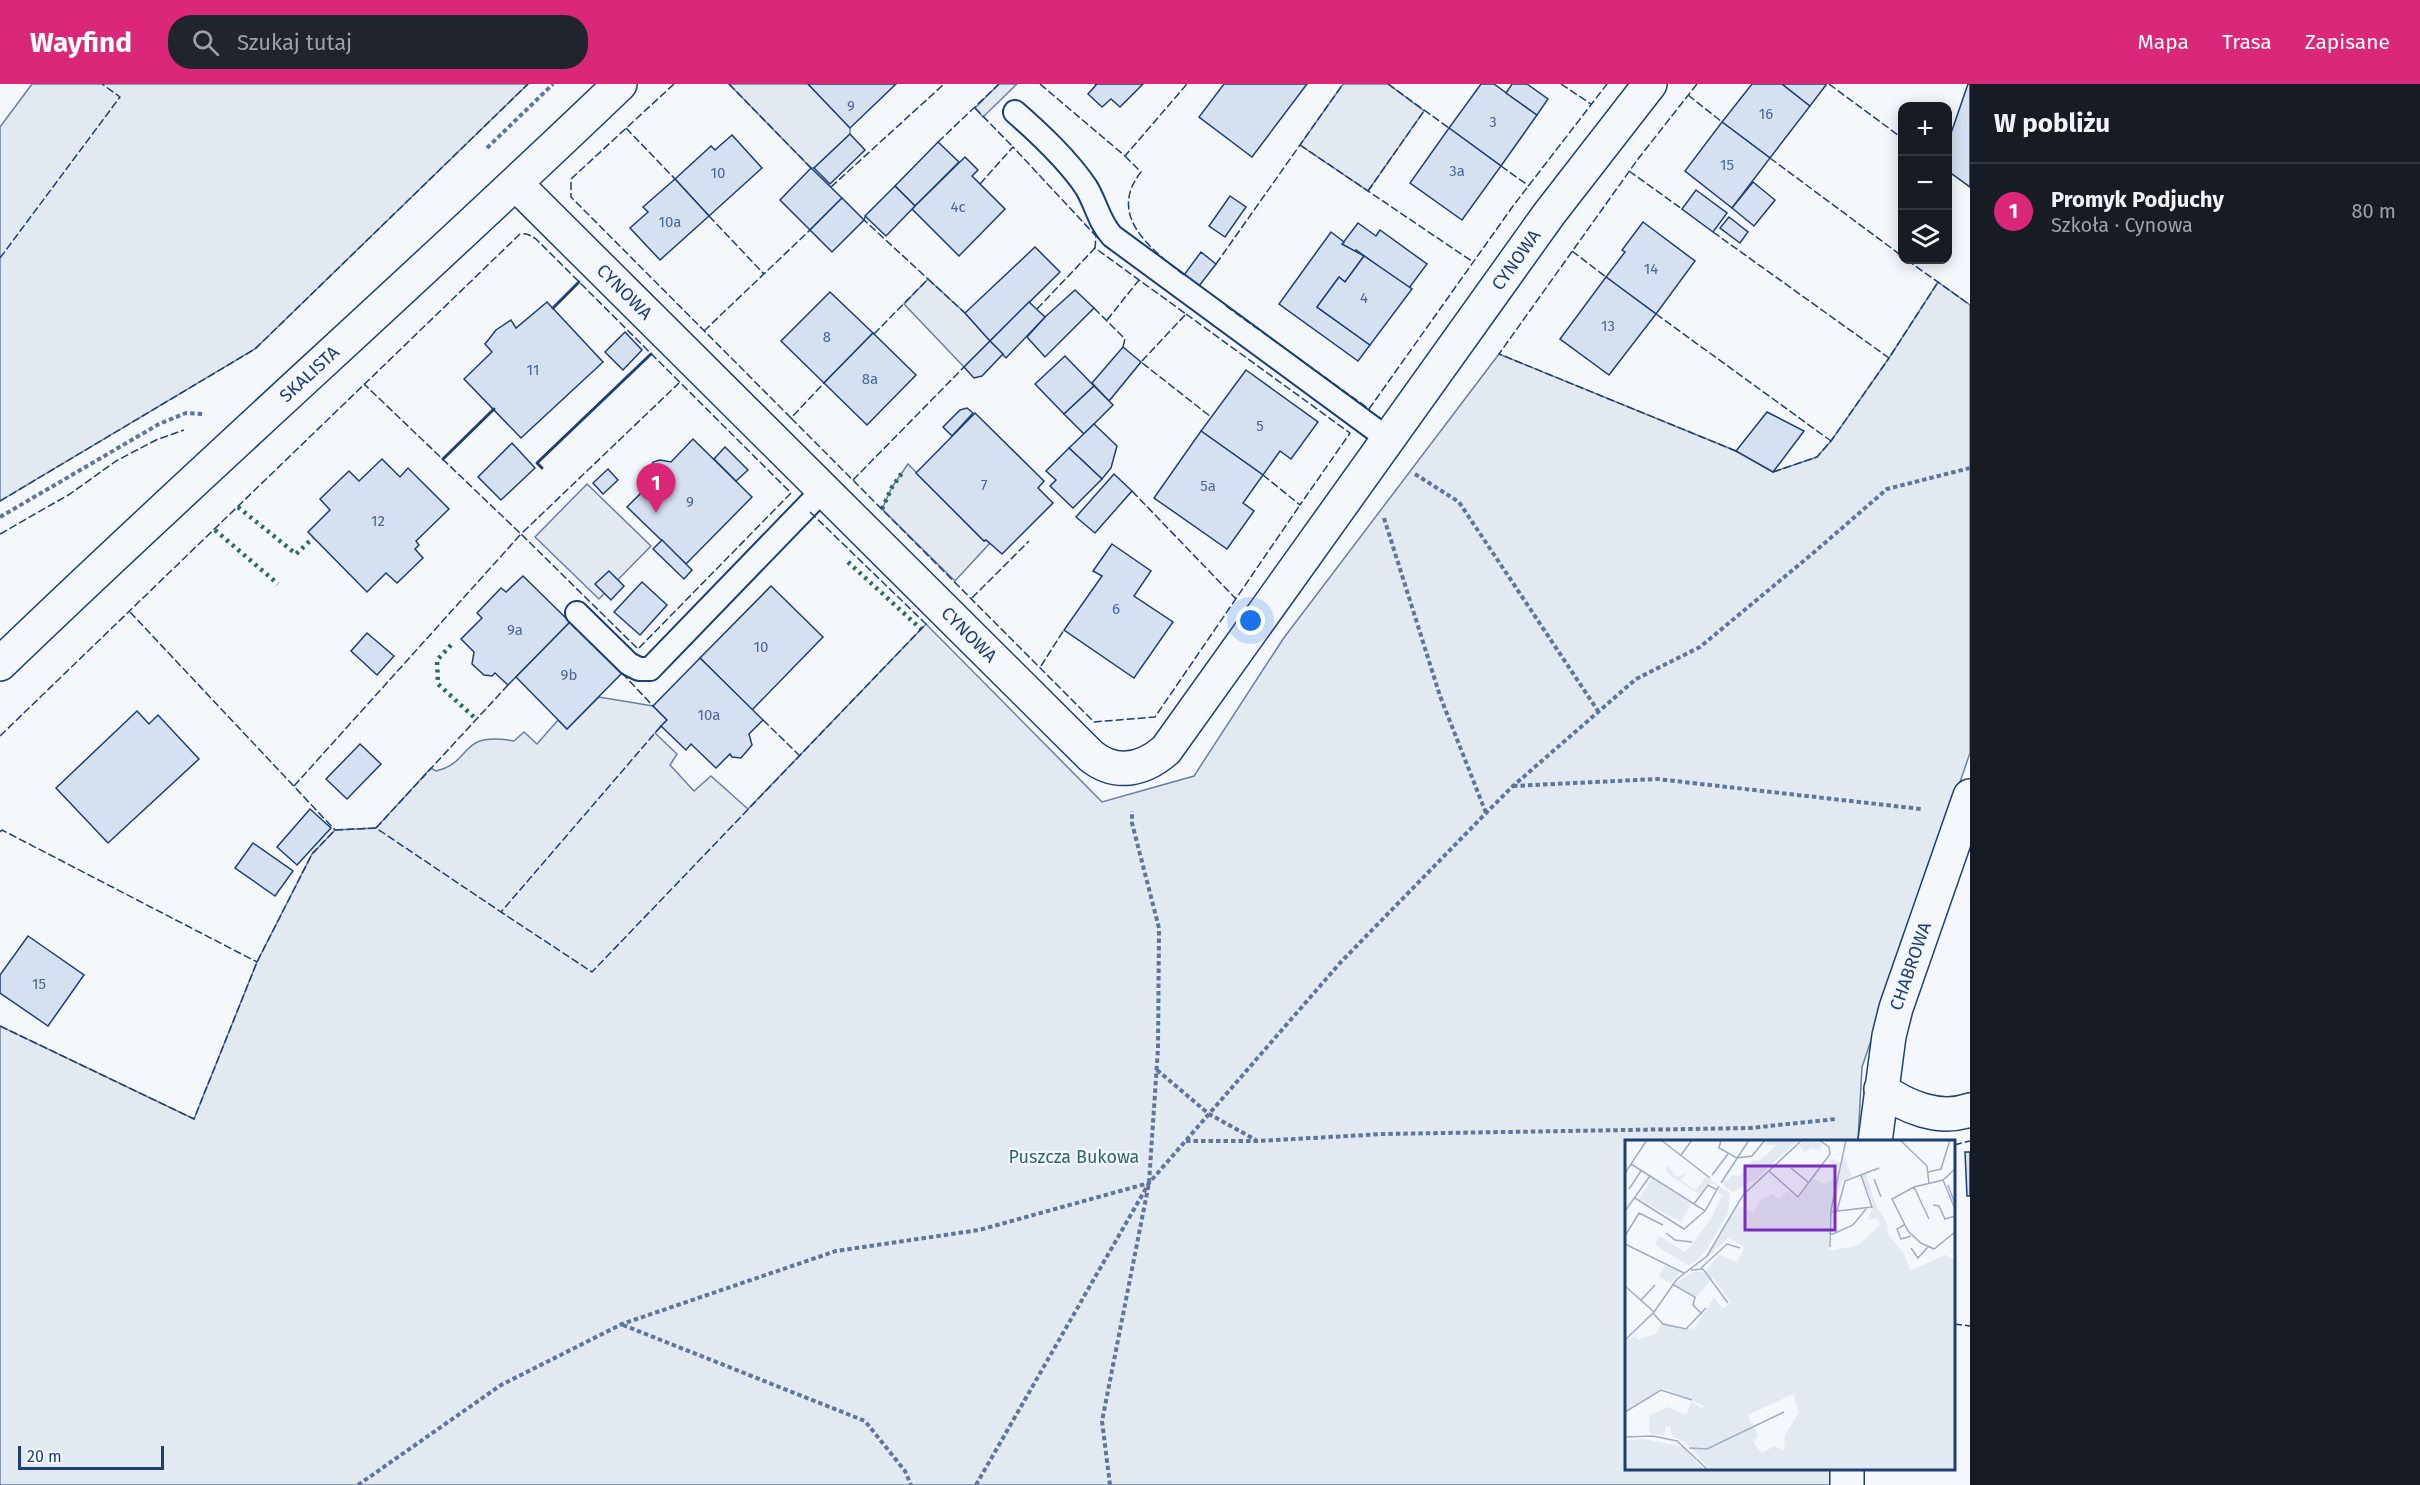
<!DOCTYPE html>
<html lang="pl">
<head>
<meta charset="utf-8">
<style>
	:root { --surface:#171b24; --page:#20242c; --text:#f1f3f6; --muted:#9ea1a6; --line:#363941; --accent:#db2777 }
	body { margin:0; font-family:"Fira Sans",sans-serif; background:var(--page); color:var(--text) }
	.controls { position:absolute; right:18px; top:18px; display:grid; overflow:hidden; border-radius:12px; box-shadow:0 3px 15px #0003 }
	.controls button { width:54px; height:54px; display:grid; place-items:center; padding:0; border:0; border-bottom:2px solid var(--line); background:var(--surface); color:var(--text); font:30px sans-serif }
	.scale { position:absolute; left:18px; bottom:15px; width:146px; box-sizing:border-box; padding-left:6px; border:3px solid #1d3f73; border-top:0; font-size:16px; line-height:21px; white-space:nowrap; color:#1d3f73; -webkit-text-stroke:4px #f4f7fb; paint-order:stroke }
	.you { position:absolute; left:1251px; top:537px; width:21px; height:21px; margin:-15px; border:4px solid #fff; border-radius:50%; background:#1a73e8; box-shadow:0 0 0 9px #1a73e833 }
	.badge { display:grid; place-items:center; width:39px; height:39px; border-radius:50%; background:var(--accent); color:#fff; font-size:20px; font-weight:700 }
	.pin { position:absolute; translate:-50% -50px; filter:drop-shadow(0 2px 3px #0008) }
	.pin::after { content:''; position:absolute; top:32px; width:21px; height:18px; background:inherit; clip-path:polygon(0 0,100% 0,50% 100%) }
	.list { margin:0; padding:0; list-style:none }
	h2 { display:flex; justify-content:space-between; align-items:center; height:78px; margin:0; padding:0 24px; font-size:26px }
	h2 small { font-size:20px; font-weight:400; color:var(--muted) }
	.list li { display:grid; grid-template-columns:39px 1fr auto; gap:18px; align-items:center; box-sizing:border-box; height:96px; padding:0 24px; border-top:2px solid var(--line) }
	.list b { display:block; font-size:22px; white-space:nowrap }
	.list p { margin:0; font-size:20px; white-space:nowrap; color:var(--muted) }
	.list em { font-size:20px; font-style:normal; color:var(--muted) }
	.icon { flex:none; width:33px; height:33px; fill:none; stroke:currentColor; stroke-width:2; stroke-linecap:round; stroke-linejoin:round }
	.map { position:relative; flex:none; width:1970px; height:1401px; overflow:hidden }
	header { display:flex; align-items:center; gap:36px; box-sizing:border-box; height:84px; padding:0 30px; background:var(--accent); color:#fff }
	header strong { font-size:28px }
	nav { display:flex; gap:33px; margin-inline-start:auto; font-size:21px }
	.search { width:420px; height:54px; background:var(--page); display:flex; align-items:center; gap:15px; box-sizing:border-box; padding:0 21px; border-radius:24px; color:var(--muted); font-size:22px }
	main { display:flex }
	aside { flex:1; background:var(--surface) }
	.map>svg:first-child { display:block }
	.green { fill:#e3e9f0; stroke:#687fa3; stroke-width:1.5 }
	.building { fill:#d5e0f0; stroke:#1d3f73; stroke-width:1.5 }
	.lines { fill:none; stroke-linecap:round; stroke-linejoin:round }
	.service-casing { stroke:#1d3f73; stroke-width:26 }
	.minor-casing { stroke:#1d3f73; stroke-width:36 }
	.path { stroke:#5e769c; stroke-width:4; stroke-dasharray:4.5 3; stroke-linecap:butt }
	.service { stroke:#f4f7fb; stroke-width:22 }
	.minor { stroke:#f4f7fb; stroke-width:33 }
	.hedge { stroke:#2c6c60; stroke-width:4.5; stroke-dasharray:3 4.5; stroke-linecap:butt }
	.fence { stroke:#1d3f73; stroke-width:1.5; stroke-dasharray:8 3; stroke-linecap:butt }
	.wall { stroke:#1d3f73; stroke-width:3 }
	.labels { text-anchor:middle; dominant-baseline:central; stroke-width:4.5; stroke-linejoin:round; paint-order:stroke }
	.number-label { font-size:15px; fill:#4b6792 }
	.street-label { font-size:18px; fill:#1d3f73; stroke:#f4f7fb }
	.park-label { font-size:18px; fill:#2c6c60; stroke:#f4f7fb }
	.inset-road { fill:none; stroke:#9eadc5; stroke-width:1.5 }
	.view { fill:#7b2cbf; fill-opacity:0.15; stroke:#7b2cbf; stroke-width:3 }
	.inset-edge { fill:none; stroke:#1d3f73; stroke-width:3 }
</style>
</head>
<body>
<header>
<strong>Wayfind</strong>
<div class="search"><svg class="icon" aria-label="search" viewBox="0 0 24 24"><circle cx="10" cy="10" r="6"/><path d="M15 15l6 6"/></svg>Szukaj tutaj</div>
<nav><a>Mapa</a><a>Trasa</a><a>Zapisane</a></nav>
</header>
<main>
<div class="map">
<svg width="1970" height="1401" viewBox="0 0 1970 1401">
	<rect width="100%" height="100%" fill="#f4f7fb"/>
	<g class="green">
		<path d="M 32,0 L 528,0 L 255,265 L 0,417 L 0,43 Z"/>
		<path d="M 729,0 L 808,0 L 850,44 L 850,50 L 814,84 L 811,84 Z"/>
		<path d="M 999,0 L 1017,0 L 983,33 L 975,24 Z"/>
		<path d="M 1343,0 L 1388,0 L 1424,27 L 1368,107 L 1300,61 Z"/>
		<path d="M 928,195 L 965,229 L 990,257 L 964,283 L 904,220 Z"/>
		<path d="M 1938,198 L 1970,221 L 1970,669 L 1862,983 L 1858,1057 L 1626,1058 L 1626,1384 L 1840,1385 L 1839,1401 L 0,1401 L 0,942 L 194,1035 L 257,878 L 312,770 L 335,746 L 376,744 L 431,684 L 436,687 C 474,678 457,647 514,657 L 524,648 L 537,660 L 558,636 L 567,645 L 599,613 L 653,622 L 667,636 L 655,649 L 677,670 L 670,681 L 694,707 L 711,692 L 748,725 L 926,540 L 1102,718 L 1194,692 L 1283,555 L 1499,270 L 1736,367 L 1773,388 L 1817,373 L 1831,357 L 1889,274 Z"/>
		<path d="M 908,380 L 984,457 L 986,456 L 990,459 L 955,497 L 882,425 L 892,403 Z"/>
		<path d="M 587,400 L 651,462 L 599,515 L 535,453 Z"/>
	</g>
	<g class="building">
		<path d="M 808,0 L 896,0 L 850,44 Z"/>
		<path d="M 1095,0 L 1143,0 L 1120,23 L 1111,15 L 1102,23 L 1088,10 L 1096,1 Z"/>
		<path d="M 1224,0 L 1307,0 L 1252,73 L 1199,33 Z"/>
		<path d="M 1481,0 L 1494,0 L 1537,31 L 1501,82 L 1449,44 Z"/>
		<path d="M 1512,0 L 1527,0 L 1548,15 L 1537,31 L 1506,9 Z"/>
		<path d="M 1752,0 L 1782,0 L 1810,22 L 1770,74 L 1722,38 Z"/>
		<path d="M 1782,0 L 1826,0 L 1826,1 L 1810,22 Z"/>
		<path d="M 1968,0 L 1970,0 L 1970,103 L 1948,87 L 1948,58 Z"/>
		<path d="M 1722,38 L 1770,74 L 1732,124 L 1685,87 Z"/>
		<path d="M 1449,44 L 1501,82 L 1462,136 L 1410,99 Z"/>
		<path d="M 850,50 L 865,66 L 830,100 L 814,84 Z"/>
		<path d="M 732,51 L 762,84 L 709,132 L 675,95 L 711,62 L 715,66 Z"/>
		<path d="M 938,58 L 959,78 L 915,122 L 895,102 Z"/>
		<path d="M 965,73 L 978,86 L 972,92 L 1005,125 L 959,172 L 912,125 Z"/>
		<path d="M 811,84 L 842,114 L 810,146 L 780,116 Z"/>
		<path d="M 675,95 L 709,132 L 660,176 L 630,144 L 648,128 L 643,123 Z"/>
		<path d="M 1753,98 L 1775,116 L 1754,142 L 1732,124 Z"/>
		<path d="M 895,102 L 915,122 L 886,152 L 865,132 Z"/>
		<path d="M 1696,106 L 1727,129 L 1713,148 L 1682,125 Z"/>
		<path d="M 1230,112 L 1246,123 L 1225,153 L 1209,142 Z"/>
		<path d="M 842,114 L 864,136 L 832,168 L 810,146 Z"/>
		<path d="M 1729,133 L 1748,148 L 1740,159 L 1720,144 Z"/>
		<path d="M 1643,138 L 1695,177 L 1656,230 L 1606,193 L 1625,168 L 1622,166 Z"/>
		<path d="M 1358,139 L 1376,152 L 1380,146 L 1427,180 L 1409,204 L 1356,166 L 1354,168 L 1342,160 Z"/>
		<path d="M 1331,148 L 1344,158 L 1342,160 L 1364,172 L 1345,198 L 1339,193 L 1317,223 L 1370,261 L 1358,277 L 1279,220 Z"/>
		<path d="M 1035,163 L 1060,188 L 990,257 L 965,229 Z"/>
		<path d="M 1201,168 L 1216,180 L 1199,202 L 1184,191 Z"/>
		<path d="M 1364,172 L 1412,205 L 1370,261 L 1317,223 L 1339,193 L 1345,198 Z"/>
		<path d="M 1606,193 L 1656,230 L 1609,291 L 1560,255 Z"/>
		<path d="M 1075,206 L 1094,224 L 1045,273 L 1027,253 L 1045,233 Z"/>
		<path d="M 830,208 L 873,249 L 824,299 L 781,257 Z"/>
		<path d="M 547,218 L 603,278 L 521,354 L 464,295 L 492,268 L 485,260 L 496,246 L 511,236 L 516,244 Z"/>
		<path d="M 1029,218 L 1045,233 L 1006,274 L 990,257 Z"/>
		<path d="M 625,248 L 642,266 L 623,286 L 605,268 Z"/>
		<path d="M 873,249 L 916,291 L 867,341 L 824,299 Z"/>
		<path d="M 990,257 L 1003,270 L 982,292 L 974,294 L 964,283 Z"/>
		<path d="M 1123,263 L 1141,278 L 1109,317 L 1092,299 Z"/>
		<path d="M 1065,272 L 1094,302 L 1064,330 L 1035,300 Z"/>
		<path d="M 1246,286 L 1318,338 L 1291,375 L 1280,367 L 1263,391 L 1201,347 Z"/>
		<path d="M 1094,302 L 1113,321 L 1084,350 L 1064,330 Z"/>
		<path d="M 967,324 L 973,329 L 952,352 L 943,343 L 960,326 Z"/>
		<path d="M 1767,328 L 1804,347 L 1773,388 L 1736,367 Z"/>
		<path d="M 975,329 L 1044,397 L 1038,404 L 1053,419 L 1002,470 L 986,456 L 984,457 L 916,389 Z"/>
		<path d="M 1094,340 L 1117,362 L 1111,384 L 1102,395 L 1069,364 Z"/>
		<path d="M 1201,347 L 1263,391 L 1243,419 L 1254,427 L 1227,465 L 1154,414 Z"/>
		<path d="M 693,355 L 752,413 L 686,480 L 627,423 L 652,398 L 649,387 L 653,378 L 660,376 L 671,378 Z"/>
		<path d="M 512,359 L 535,384 L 501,416 L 478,393 Z"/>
		<path d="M 725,363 L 748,386 L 736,397 L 714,375 Z"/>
		<path d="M 1069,364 L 1102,395 L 1073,424 L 1050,402 L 1056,396 L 1046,387 Z"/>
		<path d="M 382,375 L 400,393 L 408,384 L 449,425 L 416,457 L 419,461 L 415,465 L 423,474 L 397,499 L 386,489 L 367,508 L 308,448 L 330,426 L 320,415 L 349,387 L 359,397 Z"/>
		<path d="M 608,385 L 618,396 L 603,410 L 593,399 Z"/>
		<path d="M 1114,390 L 1132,407 L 1095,449 L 1076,433 Z"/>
		<path d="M 662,456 L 692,486 L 684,495 L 653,465 Z"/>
		<path d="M 1112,460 L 1151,487 L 1134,512 L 1173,538 L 1134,594 L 1064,546 L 1102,492 L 1093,487 Z"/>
		<path d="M 609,487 L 624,502 L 611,516 L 595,500 Z"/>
		<path d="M 523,492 L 570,538 L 508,601 L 495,589 L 492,592 L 484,591 L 472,580 L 474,568 L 461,555 L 482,534 L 477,529 L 501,504 L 506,508 Z"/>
		<path d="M 642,498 L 667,521 L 640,551 L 614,528 Z"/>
		<path d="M 771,502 L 823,553 L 752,626 L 700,574 Z"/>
		<path d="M 570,538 L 622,589 L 567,645 L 516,593 Z"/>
		<path d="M 367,549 L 394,572 L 377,591 L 351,567 Z"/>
		<path d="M 700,574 L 763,636 L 749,650 L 752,661 L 741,674 L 732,673 L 730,670 L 716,684 L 691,660 L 686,666 L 661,642 L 667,636 L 653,622 Z"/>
		<path d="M 137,627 L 149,640 L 158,631 L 199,675 L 108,759 L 56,704 Z"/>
		<path d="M 360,660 L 381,680 L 347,715 L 326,695 Z"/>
		<path d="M 310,725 L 331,744 L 297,781 L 277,763 Z"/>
		<path d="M 253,759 L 293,787 L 275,812 L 235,784 Z"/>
		<path d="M 28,852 L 84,891 L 48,942 L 0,909 L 0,891 Z"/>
		<path d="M 1965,1068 L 1970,1068 L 1970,1112 L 1967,1112 Z"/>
	</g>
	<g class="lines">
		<defs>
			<g id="service">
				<path d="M 1015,28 C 1040,50 1067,75 1086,103 C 1096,119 1099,138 1112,152 L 1388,355"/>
				<path d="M 577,529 L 629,580 L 639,585 L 650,585 L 823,406"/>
			</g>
			<g id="minor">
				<path id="s1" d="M 516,100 L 1091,672 C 1116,692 1143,686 1166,666 L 1549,130 L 1650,0"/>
				<path id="s2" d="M 0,580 C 204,383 416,196 620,0"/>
				<path d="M 1881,1005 C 1906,1023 1939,1037 1970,1026"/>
				<path id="s3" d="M 1875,1058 L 1889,952 L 1896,924 L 1970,712"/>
				<path d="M 1847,1401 L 1847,1384"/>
			</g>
		</defs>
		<use href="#service" class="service-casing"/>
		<use href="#minor" class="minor-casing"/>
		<g class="path">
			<path d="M 487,64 L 553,0"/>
			<path d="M 1415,390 L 1459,418 L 1598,627"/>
			<path d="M 0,433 L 159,340 L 186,329 L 203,330"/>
			<path d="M 1384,434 L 1440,612 L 1486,729"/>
			<path d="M 1513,702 L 1657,695 L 1921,725"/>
			<path d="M 1157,986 L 1209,1030 L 1256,1056"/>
			<path d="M 1186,1057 L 1258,1057 L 1383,1050 L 1750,1044 L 1836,1035"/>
			<path d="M 623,1241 L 865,1337 L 905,1387 L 911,1401"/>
			<path d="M 358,1401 L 501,1301 L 622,1240 L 836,1167 L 979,1146 L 1149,1099"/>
			<path d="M 976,1401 L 1149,1099 L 1340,879 L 1486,729 L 1513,702 L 1636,595 L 1700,563 L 1812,470 L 1887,405 L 1970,384"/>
			<path d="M 1110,1401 L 1102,1337 L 1149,1099 L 1158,964 L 1159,844 L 1132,739 L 1132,727"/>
		</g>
		<use href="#service" class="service"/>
		<use href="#minor" class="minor"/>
		<g class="hedge">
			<path d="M 238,423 L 296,470 L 313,454"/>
			<path d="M 882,425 L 892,403 L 904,386"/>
			<path d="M 215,446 L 278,500"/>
			<path d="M 848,478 L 921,545"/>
			<path d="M 451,561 L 437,576 L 438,600 L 476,635"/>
		</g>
		<g class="fence">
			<path d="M 674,0 L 571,95 L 571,113 L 791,334 L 824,299"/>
			<path d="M 729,0 L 811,84"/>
			<path d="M 1040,0 L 1125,72 L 1187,0"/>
			<path d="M 1388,0 L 1449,44"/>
			<path d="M 1561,0 L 1591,20"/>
			<path d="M 1697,0 L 1638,75 L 1499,270 L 1736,367"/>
			<path d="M 1829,0 L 1902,54"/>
			<path d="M 1688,11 L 1722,38"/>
			<path d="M 975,24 L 1013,63"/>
			<path d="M 626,44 L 675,95"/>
			<path d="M 938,58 L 999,0"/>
			<path d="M 1300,61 L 1473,178"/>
			<path d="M 1125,72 L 1141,88 C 1106,132 1152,166 1184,191"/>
			<path d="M 1770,74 L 1902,172"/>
			<path d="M 1501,82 L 1529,102"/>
			<path d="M 1629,87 L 1682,125"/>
			<path d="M 980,100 L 1013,63 L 1096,152 L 1095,164"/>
			<path d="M 831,103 L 944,0"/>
			<path d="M 1368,107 L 1424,27"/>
			<path d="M 709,132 L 764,190"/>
			<path d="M 865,133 L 864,136 L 928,195"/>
			<path d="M 1713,148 L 1889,274 L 1938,198"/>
			<path d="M 1572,167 L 1606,193"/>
			<path d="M 0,174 L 120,13 L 102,0"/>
			<path d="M 1907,176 L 1970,221"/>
			<path d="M 1216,180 L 1343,0"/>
			<path d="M 1226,222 L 1369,325 L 1513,122 L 1607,0"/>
			<path d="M 1094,224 L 1125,255 L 1123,263"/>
			<path d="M 1037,225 L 1095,164 L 1186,230 L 1141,278 L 1211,333"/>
			<path d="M 1186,230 L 1350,349 L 1300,421 L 1263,391"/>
			<path d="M 1656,230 L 1831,357"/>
			<path d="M 1107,236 L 1139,196"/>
			<path d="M 704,247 L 810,146"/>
			<path d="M 874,250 L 928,195 L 965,229"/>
			<path d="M 791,334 L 1094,638 L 1155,633 L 1300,421"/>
			<path d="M 1773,388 L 1817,373 L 1831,357 L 1889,274"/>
			<path d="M 853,396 L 964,283"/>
			<path d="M 1132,407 L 1236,515"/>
			<path d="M 0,417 L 255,265 L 528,0"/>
			<path d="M 0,450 L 70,410 L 116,377 L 156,356 L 184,346"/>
			<path d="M 972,514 L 1029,457"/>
			<path d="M 130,528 L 335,746"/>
			<path d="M 1041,582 L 1064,546"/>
			<path d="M 622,589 L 653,622"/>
			<path d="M 763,636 L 799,671"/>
			<path d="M 661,642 L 501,828 L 592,888 L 926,540 L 810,428"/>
			<path d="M 0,652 L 520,150 C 527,149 530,151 536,155 L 791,409 L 638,565 L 521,450 L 679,299"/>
			<path d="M 294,702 L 521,450 L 364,300"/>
			<path d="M 376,744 L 508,601"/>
			<path d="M 0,748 L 2,746 L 257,878"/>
			<path d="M 0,942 L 194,1035 L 257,878 L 312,770 L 335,746 L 376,744 L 501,828"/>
			<path d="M 1954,1061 L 1970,1057"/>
			<path d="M 1954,1240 L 1970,1242"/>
		</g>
		<g class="wall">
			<path d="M 553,224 L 579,198"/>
			<path d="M 443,375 L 494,325"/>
			<path d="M 542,384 L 537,379 L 651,270"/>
		</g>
	</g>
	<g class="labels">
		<g class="number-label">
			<text x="851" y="22">9</text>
			<text x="1766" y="30">16</text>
			<text x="1493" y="38">3</text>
			<text x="1727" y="81">15</text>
			<text x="1457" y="87">3a</text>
			<text x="718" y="89">10</text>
			<text x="958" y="123">4c</text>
			<text x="670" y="138">10a</text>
			<text x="1651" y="185">14</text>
			<text x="1364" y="214">4</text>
			<text x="1608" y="242">13</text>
			<text x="827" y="253">8</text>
			<text x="533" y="286">11</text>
			<text x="870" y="295">8a</text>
			<text x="1260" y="342">5</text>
			<text x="984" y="401">7</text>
			<text x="1208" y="402">5a</text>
			<text x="690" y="418">9</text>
			<text x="378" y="437">12</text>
			<text x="1116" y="525">6</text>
			<text x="515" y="546">9a</text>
			<text x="761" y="563">10</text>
			<text x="569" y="591">9b</text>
			<text x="709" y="631">10a</text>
			<text x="39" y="900">15</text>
		</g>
		<g class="street-label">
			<text stroke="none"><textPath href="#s1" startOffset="1496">CYNOWA</textPath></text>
			<text stroke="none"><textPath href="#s1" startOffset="153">CYNOWA</textPath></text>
			<text stroke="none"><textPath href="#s2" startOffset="424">SKALISTA</textPath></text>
			<text stroke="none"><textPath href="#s1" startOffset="639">CYNOWA</textPath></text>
			<text stroke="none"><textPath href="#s3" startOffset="180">CHABROWA</textPath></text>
		</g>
		<g class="park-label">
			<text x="1074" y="1073">Puszcza Bukowa</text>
		</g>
	</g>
	<g transform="translate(1625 1056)">
		<rect width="330" height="330" fill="#f4f7fb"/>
		<path d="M 142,0 L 173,0 L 132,38 L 108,52 L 99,47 L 99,41 L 107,38 L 104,35 L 115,36 L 127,20 L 133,21 L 142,15 L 151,5 L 141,5 ZM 180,0 L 198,4 L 194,9 L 197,12 L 185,8 L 180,12 L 174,5 ZM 219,17 L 227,36 L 218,40 L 205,71 L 204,111 L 234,105 L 255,85 L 253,78 L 243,80 L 248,64 L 236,35 L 241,33 L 250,63 L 263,85 L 262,92 L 280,116 L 285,131 L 320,115 L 330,119 L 330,330 L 86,330 L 60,302 L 48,297 L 45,286 L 41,286 L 39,296 L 24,293 L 25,275 L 43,267 L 61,275 L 67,262 L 77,269 L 79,266 L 38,248 L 0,270 L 0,202 L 10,196 L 13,200 L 31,194 L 37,184 L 69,189 L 89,158 L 98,169 L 106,162 L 88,138 L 71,157 L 49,144 L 70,131 L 79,133 L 94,114 L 112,123 L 119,107 L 103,98 L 79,121 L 111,69 L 114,66 L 129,73 L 135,60 L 147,54 L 154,59 L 162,51 L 174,58 L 188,39 L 201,44 L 211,37 L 213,28 L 205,23 L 206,18 L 215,23 ZM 168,254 L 174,273 L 160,295 L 159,311 L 149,306 L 137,313 L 128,302 L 133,296 L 123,275 ZM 43,26 L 52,37 L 62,33 L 56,40 L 70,50 L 81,37 L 93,45 L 83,43 L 74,54 L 46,36 L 40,29 ZM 27,38 L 66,64 L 56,82 L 14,59 ZM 95,47 L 105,53 L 103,73 L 80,112 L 69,123 L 63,125 L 30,105 L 34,96 L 60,112 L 65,107 L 87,77 L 97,56 L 93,52 ZM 40,125 L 55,132 L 45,143 L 34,137 ZM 20,299 L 58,307 L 79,330 L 0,330 L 0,300 Z" fill="#e3e9f0" fill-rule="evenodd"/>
		<path class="inset-road" d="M 36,0 L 85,38M 96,0 L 94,8 L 112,18 L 127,16 L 140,0M 275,0 L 302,26 L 304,44M 56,15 L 67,0M 6,24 L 80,71 L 94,46M 166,28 L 183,42M 330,29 L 318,40 L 289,47 L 267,59 L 283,91 L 296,103 L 309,109 L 330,92M 144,31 L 173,57 L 205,14 L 204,7 L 194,0M 303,32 L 316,29 L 325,0M 0,33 L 22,0M 87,35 L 103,14M 249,39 L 256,57M 318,40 L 330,69M 96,43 L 124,0M 323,45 L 330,64M 289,47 L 304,79M 4,49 L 16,31M 10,58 L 59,89 L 80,71M 69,64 L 83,45 L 92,50M 308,65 L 314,66 L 320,79 L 330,76M 0,71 L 25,36M 213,71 L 247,67 L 236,35M 206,72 L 212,71 L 220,41 L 254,28M 279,85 L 272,89 L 276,99 L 286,96M 41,93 L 50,100 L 67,102M 204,93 L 208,94 L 228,85 L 241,69M 0,96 L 14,73 L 38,85M 0,104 L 59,133M 205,107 L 206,70 L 221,0M 286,108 L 293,118 L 303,107M 76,128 L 102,104 L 115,108M 66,130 L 78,129 L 103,163M 47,144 L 70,157 L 68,165 L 77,174M 0,146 L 29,172M 16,160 L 30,145M 28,173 L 38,184 L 61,189 L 81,168M 0,200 L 29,172 L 52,139 L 82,116 L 118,55 L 177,0M 0,272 L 36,250 L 67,260M 0,297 L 28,296 L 52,301 L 83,330M 64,308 L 82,309 L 159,272"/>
		<path class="view" d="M 120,26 L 210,26 L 210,90 L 120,90 Z"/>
		<rect width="330" height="330" class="inset-edge"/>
	</g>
</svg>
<div class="controls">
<button>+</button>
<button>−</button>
<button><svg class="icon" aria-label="layers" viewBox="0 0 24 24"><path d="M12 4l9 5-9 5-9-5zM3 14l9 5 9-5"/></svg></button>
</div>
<div class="scale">20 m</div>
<div class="you"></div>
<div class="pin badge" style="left:656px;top:429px">1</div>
</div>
<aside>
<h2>W pobliżu<small></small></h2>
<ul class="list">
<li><span class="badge">1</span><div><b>Promyk Podjuchy</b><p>Szkoła · Cynowa</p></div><em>80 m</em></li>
</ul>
</aside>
</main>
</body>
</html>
